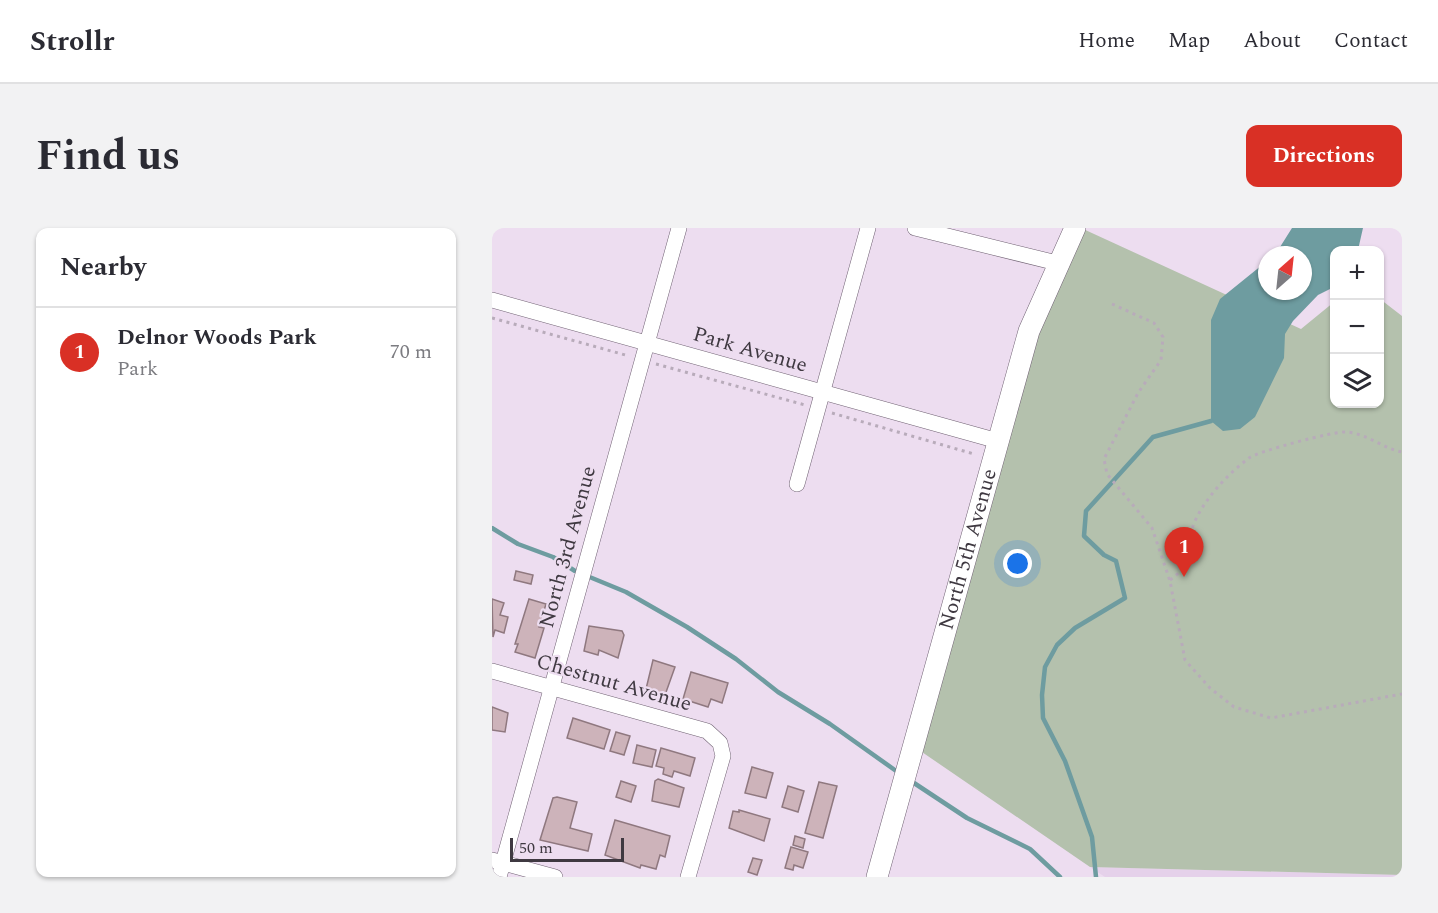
<!DOCTYPE html>
<html lang="en">
<head>
<meta charset="utf-8">
<style>
	:root { --surface:#fff; --page:#f2f2f3; --text:#2b2b33; --muted:#7c7c81; --line:#e1e1e2; --accent:#d93025 }
	body { margin:0; font-family:Spectral,serif; background:var(--page); color:var(--text) }
	.controls { position:absolute; right:18px; top:18px; display:grid; overflow:hidden; border-radius:12px; box-shadow:0 2px 4px #0004 }
	.controls button { width:54px; height:54px; display:grid; place-items:center; padding:0; border:0; border-bottom:2px solid var(--line); background:var(--surface); color:var(--text); font:30px sans-serif }
	.compass { position:absolute; left:766px; top:18px; width:54px; height:54px; border-radius:50%; background:var(--surface); box-shadow:0 2px 4px #0004; rotate:27deg }
	.scale { position:absolute; left:18px; bottom:15px; width:114px; box-sizing:border-box; padding-left:6px; border:3px solid #3f3941; border-top:0; font-size:16px; line-height:21px; white-space:nowrap; color:#3f3941; -webkit-text-stroke:4px #edddf0; paint-order:stroke }
	.you { position:absolute; left:526px; top:336px; width:21px; height:21px; margin:-15px; border:4px solid #fff; border-radius:50%; background:#1a73e8; box-shadow:0 0 0 9px #1a73e833 }
	.badge { display:grid; place-items:center; width:39px; height:39px; border-radius:50%; background:var(--accent); color:#fff; font-size:20px; font-weight:700 }
	.pin { position:absolute; translate:-50% -50px; filter:drop-shadow(0 2px 3px #0008) }
	.pin::after { content:''; position:absolute; top:32px; width:21px; height:18px; background:inherit; clip-path:polygon(0 0,100% 0,50% 100%) }
	.list { margin:0; padding:0; list-style:none }
	h2 { display:flex; justify-content:space-between; align-items:center; height:78px; margin:0; padding:0 24px; font-size:26px }
	h2 small { font-size:20px; font-weight:400; color:var(--muted) }
	.list li { display:grid; grid-template-columns:39px 1fr auto; gap:18px; align-items:center; box-sizing:border-box; height:90px; padding:0 24px; border-top:2px solid var(--line) }
	.list b { display:block; font-size:22px; white-space:nowrap }
	.list p { margin:0; font-size:20px; white-space:nowrap; color:var(--muted) }
	.list em { font-size:20px; font-style:normal; color:var(--muted) }
	.icon { flex:none; width:33px; height:33px; fill:none; stroke:currentColor; stroke-width:2; stroke-linecap:round; stroke-linejoin:round }
	.map { position:relative; flex:none; width:910px; height:649px; overflow:hidden; border-radius:12px }
	header { display:flex; align-items:center; gap:36px; box-sizing:border-box; height:84px; padding:0 30px; background:var(--surface); border-bottom:2px solid var(--line) }
	header strong { font-size:28px }
	nav { display:flex; gap:33px; margin-inline-start:auto; font-size:21px }
	.intro { display:flex; align-items:center; justify-content:space-between; box-sizing:border-box; height:144px; padding:0 36px }
	h1 { margin:0; font-size:42px }
	.button { padding:15px 27px; border-radius:12px; background:var(--accent); color:#fff; font-size:21px; font-weight:700 }
	main { display:flex; gap:36px; padding:0 36px }
	aside { flex:1; background:var(--surface); border-radius:12px; box-shadow:0 2px 4px #0004 }
	.map>svg:first-child { display:block }
	.built { fill:#e5d1ea }
	.green { fill:#b4c1ad }
	.water { fill:#6e9ca0 }
	.lines { fill:none; stroke-linecap:round; stroke-linejoin:round }
	.stream { stroke:#6e9ca0; stroke-width:4.5 }
	.building { fill:#cdb3ba; stroke:#8f787f; stroke-width:1.5 }
	.minor-casing { stroke:#706273; stroke-width:16 }
	.secondary-casing { stroke:#706273; stroke-width:22 }
	.path { stroke:#b8abba; stroke-width:3; stroke-dasharray:3 4.5; stroke-linecap:butt }
	.minor { stroke:#fff; stroke-width:15 }
	.secondary { stroke:#fff; stroke-width:21 }
	.labels { text-anchor:middle; dominant-baseline:central; stroke-width:4.5; stroke-linejoin:round; paint-order:stroke }
	.street-label { font-size:21px; fill:#3f3941; stroke:#edddf0 }
</style>
</head>
<body>
<header>
<strong>Strollr</strong>
<nav><a>Home</a><a>Map</a><a>About</a><a>Contact</a></nav>
</header>
<div class="intro"><h1>Find us</h1><a class="button">Directions</a></div>
<main>
<aside>
<h2>Nearby<small></small></h2>
<ul class="list">
<li><span class="badge">1</span><div><b>Delnor Woods Park</b><p>Park</p></div><em>70 m</em></li>
</ul>
</aside>
<div class="map">
<svg width="910" height="649" viewBox="0 0 910 649">
	<rect width="100%" height="100%" fill="#edddf0"/>
	<path class="built" d="M 598,639 L 910,647 L 910,649 L 613,649 Z"/>
	<path class="green" d="M 589,0 L 809,101 L 842,74 L 842,176 L 888,176 L 888,71 L 910,88 L 910,647 L 598,639 L 427,522 L 542,106 Z"/>
	<path class="water" d="M 800,0 L 871,0 L 866,22 L 842,22 L 842,59 L 826,67 L 801,93 L 793,106 L 792,130 L 763,189 L 748,201 L 731,203 L 719,193 L 719,92 L 728,71 L 775,33 L 775,63 L 811,63 L 811,27 L 783,27 Z"/>
	<g class="lines">
		<g class="stream">
			<path d="M 0,300 L 26,316 L 61,329 L 83,343 L 134,364 L 195,399 L 244,431 L 286,464 L 338,496 L 407,545"/>
			<path d="M 419,553 L 475,590 L 538,621 L 568,649"/>
			<path d="M 604,649 L 600,609 L 573,533 L 551,490 L 550,467 L 553,439 L 565,417 L 583,400 L 633,370 L 624,333 L 612,327 L 592,308 L 594,283 L 661,209 L 719,193"/>
		</g>
	</g>
	<g class="building">
		<path d="M 24,343 L 41,347 L 39,356 L 22,352 Z"/>
		<path d="M 0,371 L 12,375 L 8,387 L 16,389 L 12,405 L 3,402 L 1,409 Z"/>
		<path d="M 37,371 L 54,376 L 47,399 L 52,400 L 43,430 L 23,424 L 26,416 L 23,416 Z"/>
		<path d="M 97,398 L 130,403 L 132,407 L 126,430 L 107,422 L 106,427 L 92,423 Z"/>
		<path d="M 161,432 L 183,439 L 173,467 L 154,461 Z"/>
		<path d="M 199,444 L 236,455 L 230,475 L 219,471 L 216,479 L 191,471 Z"/>
		<path d="M 0,479 L 16,485 L 13,504 L 0,502 Z"/>
		<path d="M 81,490 L 118,502 L 112,521 L 75,510 Z"/>
		<path d="M 124,504 L 138,508 L 132,527 L 118,523 Z"/>
		<path d="M 145,517 L 164,522 L 160,539 L 141,535 Z"/>
		<path d="M 169,520 L 203,530 L 198,548 L 182,543 L 180,549 L 171,546 L 172,540 L 164,538 Z"/>
		<path d="M 260,539 L 281,545 L 274,570 L 253,565 Z"/>
		<path d="M 166,551 L 192,560 L 187,579 L 160,573 L 163,553 Z"/>
		<path d="M 129,553 L 144,558 L 139,574 L 124,569 Z"/>
		<path d="M 327,554 L 345,558 L 331,610 L 313,605 Z"/>
		<path d="M 296,558 L 312,563 L 306,584 L 290,579 Z"/>
		<path d="M 65,569 L 85,574 L 78,600 L 100,606 L 96,623 L 48,612 L 61,570 Z"/>
		<path d="M 247,582 L 278,591 L 272,613 L 237,600 L 241,583 L 247,584 Z"/>
		<path d="M 123,592 L 178,608 L 173,629 L 168,627 L 164,641 L 149,637 L 148,640 L 113,627 Z"/>
		<path d="M 303,608 L 313,611 L 311,620 L 301,617 Z"/>
		<path d="M 299,619 L 316,624 L 311,640 L 302,637 L 301,642 L 293,640 Z"/>
		<path d="M 261,630 L 270,632 L 265,647 L 256,644 Z"/>
	</g>
	<g class="lines">
		<defs>
			<g id="minor">
				<path d="M 423,0 L 565,35"/>
				<path d="M 0,72 L 506,213"/>
				<path d="M 305,256 L 376,0"/>
				<path d="M 0,443 L 215,503 L 228,515 L 231,528 L 196,649"/>
				<path d="M 0,632 L 63,649"/>
				<path d="M 7,649 L 187,0"/>
			</g>
			<g id="secondary">
				<path id="s1" d="M 385,649 L 537,103 L 583,0"/>
			</g>
		</defs>
		<use href="#minor" class="minor-casing"/>
		<use href="#secondary" class="secondary-casing"/>
		<g class="path">
			<path d="M 620,76 L 662,95 L 671,109 L 669,132 L 646,165 L 612,231 L 615,246 L 660,300 L 678,353 L 693,432 L 718,460 L 742,479 L 779,490 L 910,466"/>
			<path d="M 0,90 L 137,128"/>
			<path d="M 164,136 L 313,177"/>
			<path d="M 340,185 L 482,226"/>
			<path d="M 678,352 C 709,329 691,320 703,293 C 714,269 736,246 757,230 C 767,223 842,203 854,204 C 874,205 892,221 910,224"/>
		</g>
		<use href="#minor" class="minor"/>
		<use href="#secondary" class="secondary"/>
	</g>
	<g class="labels">
		<g class="street-label">
			<text transform="translate(258 122) rotate(16)">Park Avenue</text>
			<text transform="translate(76 319) rotate(-75)">North 3rd Avenue</text>
			<text stroke="none"><textPath href="#s1" startOffset="340">North 5th Avenue</textPath></text>
			<text transform="translate(122 455) rotate(16)">Chestnut Avenue</text>
		</g>
	</g>
</svg>
<div class="controls">
<button>+</button>
<button>−</button>
<button><svg class="icon" aria-label="layers" viewBox="0 0 24 24"><path d="M12 4l9 5-9 5-9-5zM3 14l9 5 9-5"/></svg></button>
</div>
<svg class="compass" viewBox="-18 -18 36 36"><path d="M0-13l5 13h-10z" fill="#e53935"/><path d="M0 13l5-13h-10z" fill="#7c7c81"/></svg>
<div class="scale">50 m</div>
<div class="you"></div>
<div class="pin badge" style="left:692px;top:349px">1</div>
</div>
</main>
</body>
</html>
